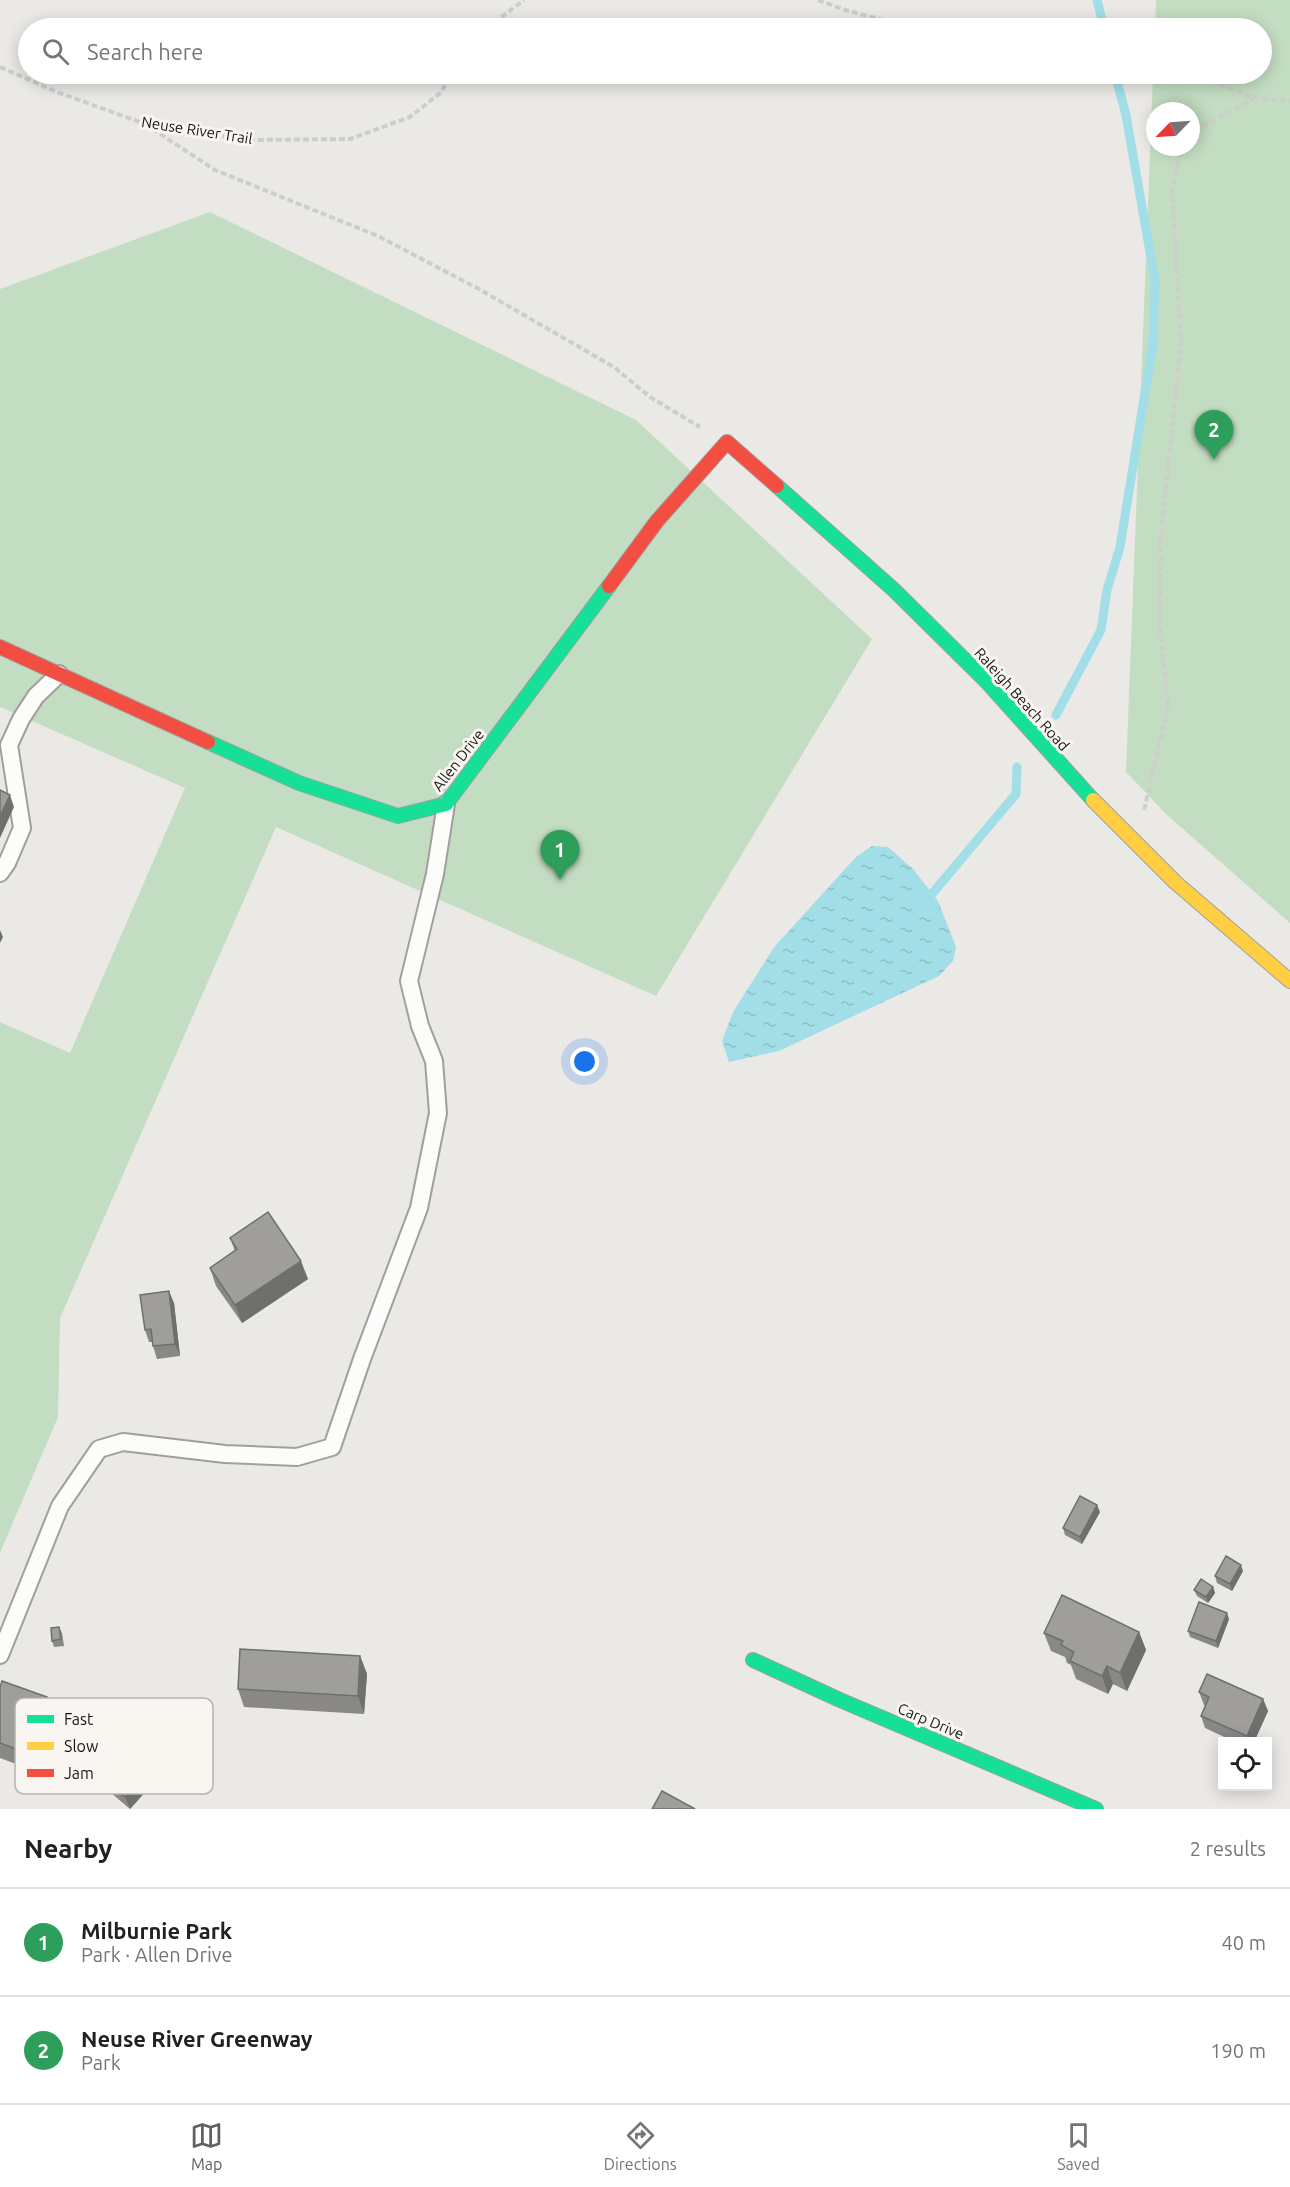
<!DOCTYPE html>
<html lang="en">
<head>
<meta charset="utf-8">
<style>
	:root { --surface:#fff; --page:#f6f6f6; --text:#202124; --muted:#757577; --line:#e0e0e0; --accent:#61605e }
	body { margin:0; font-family:Ubuntu,sans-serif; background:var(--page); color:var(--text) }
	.controls { position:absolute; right:18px; bottom:18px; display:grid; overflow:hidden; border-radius:0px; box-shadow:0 3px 15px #0003 }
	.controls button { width:54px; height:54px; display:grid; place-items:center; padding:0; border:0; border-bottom:2px solid var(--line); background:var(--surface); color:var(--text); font:30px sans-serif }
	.compass { position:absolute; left:1146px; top:102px; width:54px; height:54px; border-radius:50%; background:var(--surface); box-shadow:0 3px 15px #0003; rotate:245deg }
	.you { position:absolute; left:585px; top:1062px; width:21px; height:21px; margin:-15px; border:4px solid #fff; border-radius:50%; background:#1a73e8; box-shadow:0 0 0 9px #1a73e833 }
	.badge { display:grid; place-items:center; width:39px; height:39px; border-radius:50%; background:var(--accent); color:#fff; font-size:20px; font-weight:700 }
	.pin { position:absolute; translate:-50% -50px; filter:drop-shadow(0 2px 3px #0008) }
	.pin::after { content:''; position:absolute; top:32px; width:21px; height:18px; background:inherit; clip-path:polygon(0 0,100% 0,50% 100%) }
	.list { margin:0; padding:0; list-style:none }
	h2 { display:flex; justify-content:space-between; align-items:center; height:78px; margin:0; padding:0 24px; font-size:26px }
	h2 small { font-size:20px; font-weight:400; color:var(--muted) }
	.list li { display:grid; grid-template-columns:39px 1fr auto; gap:18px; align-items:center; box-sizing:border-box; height:108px; padding:0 24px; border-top:2px solid var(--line) }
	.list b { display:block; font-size:22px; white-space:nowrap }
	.list p { margin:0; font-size:20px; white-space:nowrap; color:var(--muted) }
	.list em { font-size:20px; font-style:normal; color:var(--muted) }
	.icon { flex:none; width:33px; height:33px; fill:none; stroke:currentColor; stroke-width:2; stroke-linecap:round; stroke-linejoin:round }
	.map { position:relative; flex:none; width:1290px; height:1809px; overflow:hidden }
	.search { position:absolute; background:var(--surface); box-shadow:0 3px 15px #0003; left:18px; right:18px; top:18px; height:66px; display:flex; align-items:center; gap:15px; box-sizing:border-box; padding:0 21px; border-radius:33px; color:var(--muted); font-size:22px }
	.sheet { height:294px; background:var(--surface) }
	nav { display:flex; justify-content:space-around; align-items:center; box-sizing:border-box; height:84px; border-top:2px solid var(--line); background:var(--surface); font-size:16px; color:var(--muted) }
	nav a { display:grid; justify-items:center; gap:3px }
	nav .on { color:var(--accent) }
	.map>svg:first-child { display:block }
	.green { fill:#c3ddc2; fill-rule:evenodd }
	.water { fill:url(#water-ripples) }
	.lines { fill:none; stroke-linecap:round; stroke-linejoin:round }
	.stream { stroke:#a2dee7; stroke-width:9 }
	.lane-casing { stroke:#a09f9d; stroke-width:20 }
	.fast-casing { stroke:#a09f9d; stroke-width:16 }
	.slow-casing { stroke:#a09f9d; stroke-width:16 }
	.jam-casing { stroke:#a09f9d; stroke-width:16 }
	.path { stroke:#cdcdcc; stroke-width:4; stroke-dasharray:6 3; stroke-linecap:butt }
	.lane { stroke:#fcfcfb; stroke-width:16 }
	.fast { stroke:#16e098; stroke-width:14 }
	.slow { stroke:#ffcf43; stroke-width:14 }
	.jam { stroke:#f24e42; stroke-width:14 }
	.wall { fill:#898886 }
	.shaded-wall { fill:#6f6f6d }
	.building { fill:#9f9e9c; stroke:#6f6f6d; stroke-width:1.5 }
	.labels { text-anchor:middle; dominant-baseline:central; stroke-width:6; stroke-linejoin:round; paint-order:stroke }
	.street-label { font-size:15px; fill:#171614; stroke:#f9f6f2 }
	.key { fill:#f9f6f2; stroke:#b5b3af; stroke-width:1.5 }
	.key-label { font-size:16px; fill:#171614 }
</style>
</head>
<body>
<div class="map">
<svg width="1290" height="1809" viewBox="0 0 1290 1809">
	<defs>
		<pattern id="water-ripples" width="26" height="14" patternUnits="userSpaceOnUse" patternTransform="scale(1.5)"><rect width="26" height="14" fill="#a2dee7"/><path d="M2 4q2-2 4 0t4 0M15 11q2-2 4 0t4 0" fill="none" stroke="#8bbec5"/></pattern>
	</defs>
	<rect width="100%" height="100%" fill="#ebe9e6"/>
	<g class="green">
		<path d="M 1156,0 L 1290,0 L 1290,923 L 1167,815 L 1126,772 L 1153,74 L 1262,74 L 1262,28 L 1155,28 ZM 1155,111 L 1191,111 L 1191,147 L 1155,147 Z"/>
		<path d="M 210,212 L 636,420 L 872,639 L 656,996 L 276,827 L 60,1318 L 58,1417 L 0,1553 L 0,1022 L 70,1053 L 185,788 L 0,707 L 0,289 Z"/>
	</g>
	<path class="water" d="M 872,846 L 888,847 L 913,869 L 938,901 L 956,947 L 953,961 L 939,976 L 779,1051 L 729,1062 L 722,1041 L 733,1012 L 775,946 L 856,857 Z"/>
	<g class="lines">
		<g class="stream">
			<path d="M 1097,0 L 1104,28"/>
			<path d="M 1056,715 L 1101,630 L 1107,590 L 1120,547 L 1153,343 L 1155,281 L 1126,115 L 1115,74"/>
			<path d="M 921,901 L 931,895 L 1016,794 L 1017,767"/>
		</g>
		<defs>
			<g id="lane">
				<path d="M 0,873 L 7,863 L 22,828 L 9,745 L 21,719 L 36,696 L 59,674"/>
				<path d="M 0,1655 L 60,1506 L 99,1449 L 123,1442 L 225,1454 L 297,1457 L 332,1447 L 362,1359 L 419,1208 L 438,1113 L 434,1061 L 420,1026 L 409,981 L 435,874 L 446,804"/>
			</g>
			<g id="fast">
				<path d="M 777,486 L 894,590 L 986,681 L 1093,800"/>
				<path d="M 208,742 L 299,783 L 398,816 L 446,804 L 609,586"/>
				<path d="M 753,1660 L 840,1700 L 1096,1809"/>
			</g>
			<path id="slow" d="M 1093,800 L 1175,882 L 1290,981"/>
			<g id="jam">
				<path d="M 609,586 L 657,521 L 727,442 L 777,486"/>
				<path d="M 0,647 L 208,742"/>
			</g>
		</defs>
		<use href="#lane" class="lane-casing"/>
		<use href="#fast" class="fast-casing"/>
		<use href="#slow" class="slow-casing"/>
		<use href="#jam" class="jam-casing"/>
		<g class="path">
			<path d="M 818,0 L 845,10 L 914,28"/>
			<path d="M 487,28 L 524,0"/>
			<path d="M 0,67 L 57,92 L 145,124 L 247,140 L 350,139 L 410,117 L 439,94 L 454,74"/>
			<path d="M 1195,74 L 1202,78 L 1255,98 L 1290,101"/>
			<path d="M 145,124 L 215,170 L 378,236 L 477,288 L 614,367 L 650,397 L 700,427"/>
			<path d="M 1191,139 L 1198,128 L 1255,98"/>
			<path d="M 1144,810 L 1168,707 L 1160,628 L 1161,535 L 1181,344 L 1172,190 L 1179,158 L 1186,147"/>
		</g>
		<use href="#lane" class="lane"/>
		<use href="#fast" class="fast"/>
		<use href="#slow" class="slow"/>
		<use href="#jam" class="jam"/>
	</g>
	<g class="wall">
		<path d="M 230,1238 L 308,1279 L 242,1323 L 216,1286 L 210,1268 L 235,1251 Z"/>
		<path d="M 174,1303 L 180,1356 L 157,1359 L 153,1346 L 152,1342 L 149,1342 L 145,1330 Z"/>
		<path d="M 1100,1512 L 1082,1544 L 1065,1535 L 1063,1528 Z"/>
		<path d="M 1243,1571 L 1232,1591 L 1217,1583 L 1215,1576 Z"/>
		<path d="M 1213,1587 L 1215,1593 L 1208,1603 L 1197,1596 L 1194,1590 Z"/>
		<path d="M 1229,1619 L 1218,1648 L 1190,1637 L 1188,1631 Z"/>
		<path d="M 59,1627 L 62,1633 L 64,1646 L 54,1647 L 52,1641 Z"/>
		<path d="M 1139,1632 L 1146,1650 L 1127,1691 L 1113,1684 L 1108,1694 L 1076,1679 L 1071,1665 L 1067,1663 L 1065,1657 L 1051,1651 L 1044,1633 Z"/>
		<path d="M 360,1656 L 367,1674 L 364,1714 L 244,1707 L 238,1689 Z"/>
		<path d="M 0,1687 L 47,1697 L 53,1715 L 52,1719 L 86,1748 L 72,1785 L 0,1758 Z"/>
		<path d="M 1199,1692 L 1263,1699 L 1268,1711 L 1254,1742 L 1235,1742 L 1205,1728 L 1201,1716 L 1205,1705 L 1204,1705 Z"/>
		<path d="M 156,1764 L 143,1779 L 147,1790 L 130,1809 L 103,1786 L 98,1773 Z"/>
	</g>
	<g class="shaded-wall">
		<path d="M 10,795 L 14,807 L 0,838 L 0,816 Z"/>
		<path d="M 0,930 L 3,937 L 0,943 Z"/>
		<path d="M 301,1261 L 308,1279 L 242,1323 L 235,1305 Z"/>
		<path d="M 169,1291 L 174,1303 L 180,1356 L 175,1344 Z"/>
		<path d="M 1097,1505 L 1100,1512 L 1082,1544 L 1080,1537 Z"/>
		<path d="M 1241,1565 L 1243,1571 L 1232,1591 L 1230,1584 Z"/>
		<path d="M 1213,1587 L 1215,1593 L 1208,1603 L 1206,1597 Z"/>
		<path d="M 1227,1613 L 1229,1619 L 1218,1648 L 1216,1641 Z"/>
		<path d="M 1139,1632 L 1146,1650 L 1127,1691 L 1120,1673 Z"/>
		<path d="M 360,1656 L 367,1674 L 364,1714 L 358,1696 Z"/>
		<path d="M 1107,1666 L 1113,1684 L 1108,1694 L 1102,1676 Z"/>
		<path d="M 47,1697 L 53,1715 L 47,1733 L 41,1715 Z"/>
		<path d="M 1263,1699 L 1268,1711 L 1254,1742 L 1249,1742 L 1247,1736 Z"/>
		<path d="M 80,1730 L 86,1748 L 72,1785 L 66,1767 Z"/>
		<path d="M 151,1751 L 156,1764 L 143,1779 L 147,1790 L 130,1809 L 125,1797 L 135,1771 Z"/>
	</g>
	<g class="building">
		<path d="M 0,790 L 10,795 L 0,816 Z"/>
		<path d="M 268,1212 L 301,1261 L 235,1305 L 210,1268 L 237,1249 L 230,1238 Z"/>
		<path d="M 169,1291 L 175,1344 L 153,1346 L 151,1329 L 145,1330 L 140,1295 Z"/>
		<path d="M 1080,1496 L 1097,1505 L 1080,1537 L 1063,1528 Z"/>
		<path d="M 1226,1556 L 1241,1565 L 1230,1584 L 1215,1576 Z"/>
		<path d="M 1201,1579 L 1213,1587 L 1206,1597 L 1194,1590 Z"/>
		<path d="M 1062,1595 L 1139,1632 L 1120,1673 L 1107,1666 L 1102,1676 L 1070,1661 L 1074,1652 L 1061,1645 L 1063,1641 L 1044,1633 Z"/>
		<path d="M 1199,1602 L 1227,1613 L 1216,1641 L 1188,1631 Z"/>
		<path d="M 59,1627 L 61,1639 L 52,1641 L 51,1628 Z"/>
		<path d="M 240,1649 L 360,1656 L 358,1696 L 238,1689 Z"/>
		<path d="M 1207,1674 L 1263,1699 L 1247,1736 L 1201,1716 L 1209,1697 L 1199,1692 Z"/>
		<path d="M 2,1681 L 47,1697 L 41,1715 L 80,1730 L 66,1767 L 0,1743 L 0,1687 Z"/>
		<path d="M 132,1735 L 151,1751 L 135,1771 L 142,1778 L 125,1797 L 98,1773 Z"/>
		<path d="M 662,1791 L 695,1809 L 652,1809 Z"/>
	</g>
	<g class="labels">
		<g class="street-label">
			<text transform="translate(197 130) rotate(9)">Neuse River Trail</text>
			<text transform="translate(1022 699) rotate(48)">Raleigh Beach Road</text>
			<text transform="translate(458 760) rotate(-52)">Allen Drive</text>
			<text transform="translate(931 1721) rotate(23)">Carp Drive</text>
		</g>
	</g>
	<rect x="15" y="1698" width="198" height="96" rx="9" class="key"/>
	<rect x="27" y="1715" width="27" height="8" fill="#16e098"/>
	<rect x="27" y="1742" width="27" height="8" fill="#ffcf43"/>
	<rect x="27" y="1769" width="27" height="8" fill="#f24e42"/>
	<g class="key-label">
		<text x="64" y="1725">Fast</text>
		<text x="64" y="1752">Slow</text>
		<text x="64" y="1779">Jam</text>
	</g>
</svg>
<div class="controls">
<button><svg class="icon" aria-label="locate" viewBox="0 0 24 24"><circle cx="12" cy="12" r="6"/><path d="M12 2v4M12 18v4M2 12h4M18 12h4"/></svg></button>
</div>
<svg class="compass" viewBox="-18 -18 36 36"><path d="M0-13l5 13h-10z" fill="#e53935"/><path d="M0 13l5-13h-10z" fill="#757577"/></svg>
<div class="you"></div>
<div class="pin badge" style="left:560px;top:880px;background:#2e9e5b">1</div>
<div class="pin badge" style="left:1214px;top:460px;background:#2e9e5b">2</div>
<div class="search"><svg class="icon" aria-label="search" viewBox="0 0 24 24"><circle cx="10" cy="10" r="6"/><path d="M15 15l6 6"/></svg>Search here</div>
</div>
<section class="sheet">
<h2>Nearby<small>2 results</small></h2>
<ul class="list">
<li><span class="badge" style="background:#2e9e5b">1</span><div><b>Milburnie Park</b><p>Park · Allen Drive</p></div><em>40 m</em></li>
<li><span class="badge" style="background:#2e9e5b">2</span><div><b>Neuse River Greenway</b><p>Park</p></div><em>190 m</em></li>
</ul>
</section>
<nav>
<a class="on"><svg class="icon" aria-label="map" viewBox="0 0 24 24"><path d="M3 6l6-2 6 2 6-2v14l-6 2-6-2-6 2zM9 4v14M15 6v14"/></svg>Map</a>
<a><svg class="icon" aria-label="directions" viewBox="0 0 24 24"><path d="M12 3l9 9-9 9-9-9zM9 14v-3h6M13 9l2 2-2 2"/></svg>Directions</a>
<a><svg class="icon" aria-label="saved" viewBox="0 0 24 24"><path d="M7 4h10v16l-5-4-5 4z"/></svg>Saved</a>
</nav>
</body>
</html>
